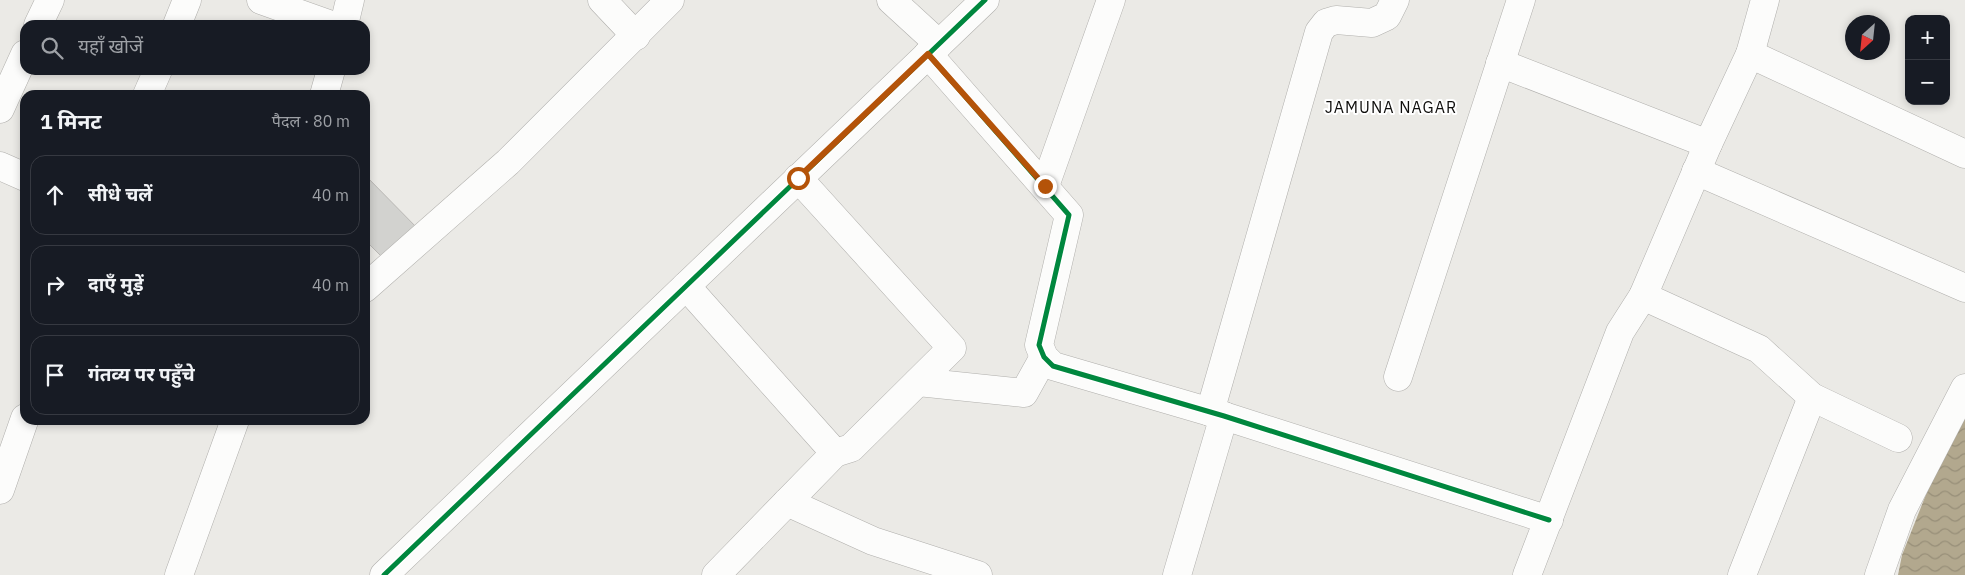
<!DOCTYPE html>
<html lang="hi">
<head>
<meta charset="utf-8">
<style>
	:root { --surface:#171b24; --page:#20242c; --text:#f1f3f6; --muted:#9ea1a6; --line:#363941 }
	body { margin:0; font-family:"IBM Plex Sans","Noto Sans Devanagari",sans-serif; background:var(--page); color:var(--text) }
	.controls { position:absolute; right:15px; top:15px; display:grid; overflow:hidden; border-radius:10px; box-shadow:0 2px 8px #0003 }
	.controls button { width:45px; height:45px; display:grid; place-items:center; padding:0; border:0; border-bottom:1px solid var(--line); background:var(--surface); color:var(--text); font:25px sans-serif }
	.compass { position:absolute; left:1845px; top:15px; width:45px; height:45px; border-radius:50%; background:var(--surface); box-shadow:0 2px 8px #0003; rotate:207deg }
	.stop { position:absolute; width:15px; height:15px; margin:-11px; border:4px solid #b45309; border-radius:50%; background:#fff }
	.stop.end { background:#b45309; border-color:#fff; box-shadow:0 1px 5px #0008 }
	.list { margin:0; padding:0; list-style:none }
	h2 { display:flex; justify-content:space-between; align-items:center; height:65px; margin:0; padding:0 20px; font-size:21px }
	h2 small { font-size:16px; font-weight:400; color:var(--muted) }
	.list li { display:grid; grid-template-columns:32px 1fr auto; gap:15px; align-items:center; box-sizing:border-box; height:80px; margin:0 10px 10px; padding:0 10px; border:1px solid var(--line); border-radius:15px }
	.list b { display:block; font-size:19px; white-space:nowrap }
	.list em { font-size:16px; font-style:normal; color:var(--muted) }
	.icon { flex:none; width:28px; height:28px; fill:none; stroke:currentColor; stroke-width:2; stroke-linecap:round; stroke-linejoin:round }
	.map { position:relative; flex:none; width:1965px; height:575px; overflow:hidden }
	.search { position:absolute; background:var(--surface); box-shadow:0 2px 8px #0003; left:20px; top:20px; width:350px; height:55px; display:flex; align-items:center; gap:12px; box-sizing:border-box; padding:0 18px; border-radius:15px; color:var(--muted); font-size:19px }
	.panel { position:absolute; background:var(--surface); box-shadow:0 2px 8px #0003; left:20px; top:90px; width:350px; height:335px; border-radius:15px }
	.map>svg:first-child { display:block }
	.water { fill:url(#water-waves) }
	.building { fill:#d2d2cf; stroke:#bab8b5 }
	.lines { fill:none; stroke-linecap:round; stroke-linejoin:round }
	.street-casing { stroke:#b0afac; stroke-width:29 }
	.street { stroke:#fcfcfb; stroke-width:28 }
	.cycleway-casing { stroke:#fff; stroke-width:8 }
	.cycleway { stroke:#00873e; stroke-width:5 }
	.route { stroke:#b45309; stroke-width:6 }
	.labels { text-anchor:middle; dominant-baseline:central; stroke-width:4; stroke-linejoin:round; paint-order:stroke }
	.neighbourhood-label { font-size:16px; letter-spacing:1px; fill:#0f0e0c; stroke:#fff }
</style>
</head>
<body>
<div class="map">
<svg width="1965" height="575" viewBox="0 0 1965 575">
	<defs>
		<pattern id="water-waves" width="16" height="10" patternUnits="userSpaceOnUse" patternTransform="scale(1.25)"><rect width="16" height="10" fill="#b2a88e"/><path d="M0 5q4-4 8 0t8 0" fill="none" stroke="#988f79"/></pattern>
	</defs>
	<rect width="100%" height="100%" fill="#ebeae6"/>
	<path class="water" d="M 1965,409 L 1965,575 L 1898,575 L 1902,555 L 1946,444 Z"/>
	<path class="building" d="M 365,175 L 421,232 L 386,261 L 365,240 Z"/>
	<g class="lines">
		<defs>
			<g id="street">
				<path d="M 261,0 L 331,25"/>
				<path d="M 602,0 L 636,36"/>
				<path d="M 891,0 L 939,44"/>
				<path d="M 38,25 L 50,0"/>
				<path d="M 177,25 L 187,0"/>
				<path d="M 344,25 L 350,0"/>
				<path d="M 928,54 L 1069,215 L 1039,345 L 1044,357 L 1053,366 L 1224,416 L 1549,520"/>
				<path d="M 1750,54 L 1965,154"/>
				<path d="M 1500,63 L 1708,144"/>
				<path d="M 147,95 L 158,70"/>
				<path d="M 324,95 L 331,70"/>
				<path d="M 0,109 L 25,54"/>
				<path d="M 0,166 L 25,177"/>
				<path d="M 1696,171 L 1965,288"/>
				<path d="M 798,178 L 952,348 L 851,448 L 835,453"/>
				<path d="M 1045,186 L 1111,0"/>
				<path d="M 686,286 L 835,453 L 716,575"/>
				<path d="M 365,288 L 508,162 L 670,0"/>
				<path d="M 1643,296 L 1759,349 L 1812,397 L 1898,438"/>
				<path d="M 1398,377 L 1521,0"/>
				<path d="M 918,382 L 1024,393 L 1044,357"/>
				<path d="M 1210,412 L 1319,32 L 1326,23 L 1336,20 L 1372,23 L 1387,16 L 1395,0"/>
				<path d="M 0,490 L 25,418"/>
				<path d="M 787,502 L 873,541 L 978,575"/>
				<path d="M 179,575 L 235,420"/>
				<path d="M 384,575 L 985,0"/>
				<path d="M 1177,575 L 1224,416"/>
				<path d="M 1527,575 L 1620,332 L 1643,296 L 1708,144 L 1750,54 L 1765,0"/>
				<path d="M 1742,575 L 1812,397"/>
				<path d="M 1879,575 L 1902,510 L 1965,388"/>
			</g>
		</defs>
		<use href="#street" class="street-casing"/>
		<use href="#street" class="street"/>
		<defs>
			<g id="cycleway">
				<path d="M 928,54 L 1069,215 L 1039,345 L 1044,357 L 1053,366 L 1224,416 L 1549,520"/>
				<path d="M 384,575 L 985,0"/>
			</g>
		</defs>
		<use href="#cycleway" class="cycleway-casing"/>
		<use href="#cycleway" class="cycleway"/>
	</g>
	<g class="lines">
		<path class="route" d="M 798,178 L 928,54 L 1045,186"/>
	</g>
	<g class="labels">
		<g class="neighbourhood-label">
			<text x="1391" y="107">JAMUNA NAGAR</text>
		</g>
	</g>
</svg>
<div class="controls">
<button>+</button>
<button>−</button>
</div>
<svg class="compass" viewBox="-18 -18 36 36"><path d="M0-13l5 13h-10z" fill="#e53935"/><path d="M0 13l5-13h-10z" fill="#9ea1a6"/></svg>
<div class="stop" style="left:798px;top:178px"></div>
<div class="stop end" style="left:1045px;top:186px"></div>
<div class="search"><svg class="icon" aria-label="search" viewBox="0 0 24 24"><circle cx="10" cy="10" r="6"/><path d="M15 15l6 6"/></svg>यहाँ खोजें</div>
<section class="panel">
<h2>1 मिनट<small>पैदल · 80 m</small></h2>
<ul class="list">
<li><svg class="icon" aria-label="ahead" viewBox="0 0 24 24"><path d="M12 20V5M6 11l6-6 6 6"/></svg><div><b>सीधे चलें</b></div><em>40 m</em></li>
<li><svg class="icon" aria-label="right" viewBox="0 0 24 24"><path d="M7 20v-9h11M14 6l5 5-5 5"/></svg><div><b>दाएँ मुड़ें</b></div><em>40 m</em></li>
<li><svg class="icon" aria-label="arrive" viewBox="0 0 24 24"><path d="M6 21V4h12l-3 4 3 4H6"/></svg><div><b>गंतव्य पर पहुँचे</b></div></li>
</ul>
</section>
</div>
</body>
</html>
